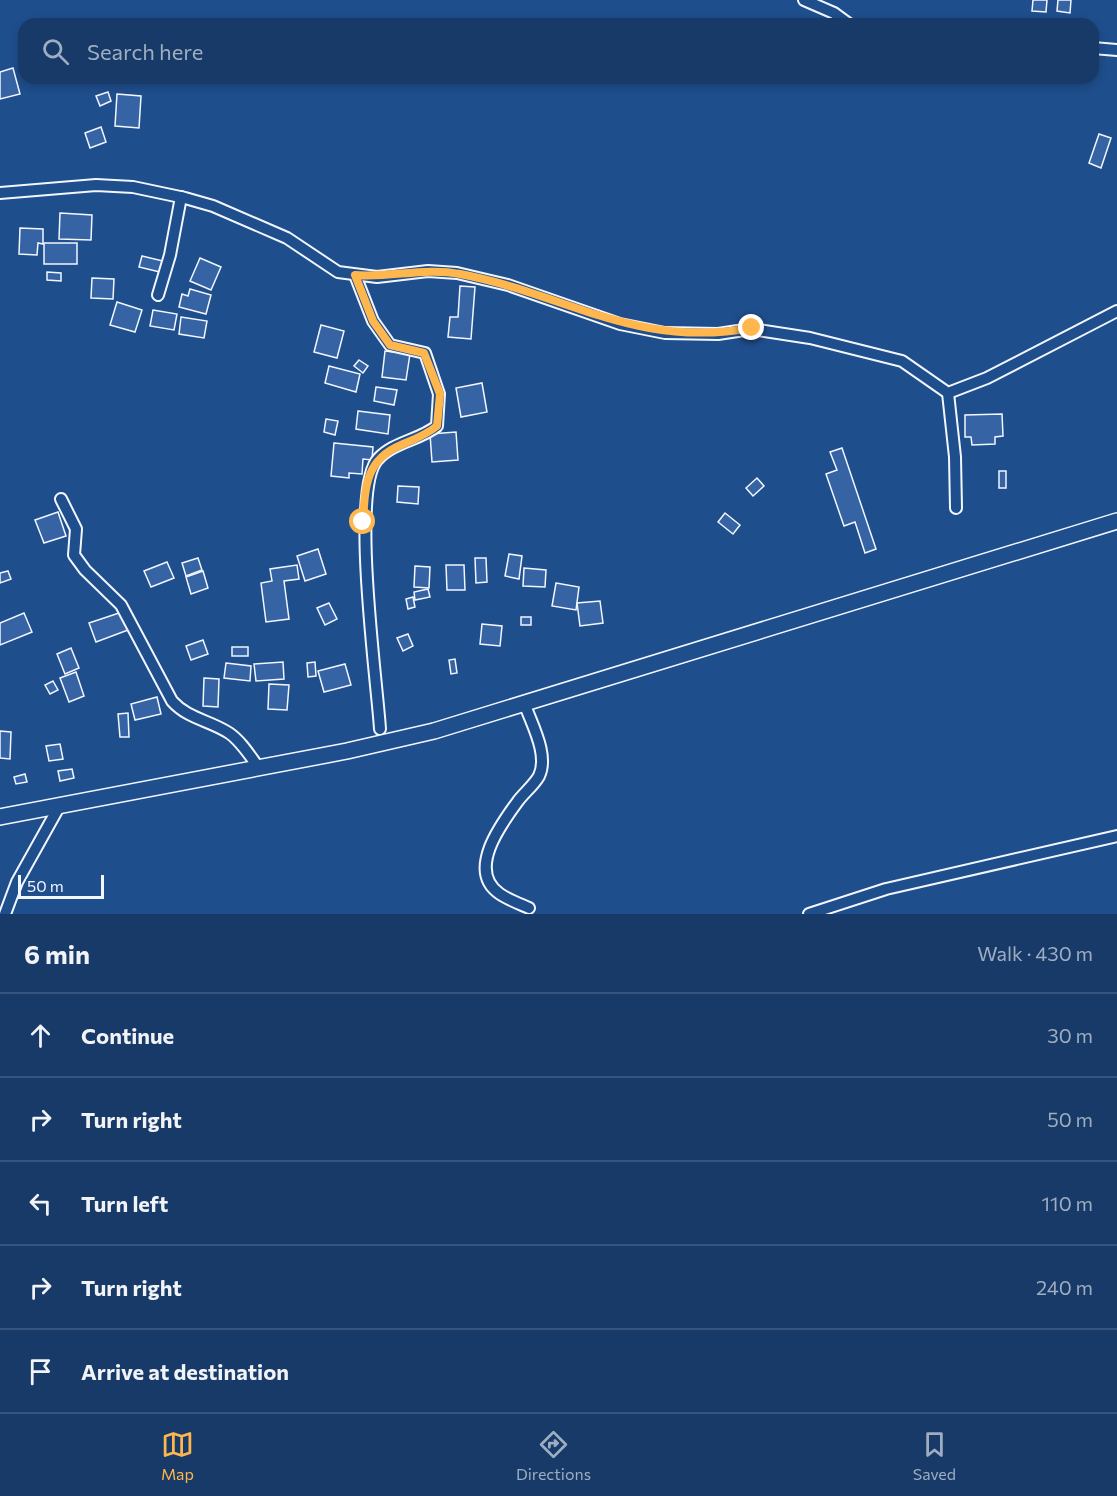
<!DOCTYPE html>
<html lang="en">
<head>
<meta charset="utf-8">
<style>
	:root { --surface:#173a69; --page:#20416f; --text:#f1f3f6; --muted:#9eadc0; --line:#36547d; --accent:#ffb74d }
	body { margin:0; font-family:Commissioner,sans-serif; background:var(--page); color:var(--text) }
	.scale { position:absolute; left:18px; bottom:15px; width:86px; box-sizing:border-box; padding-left:6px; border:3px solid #f2f6ff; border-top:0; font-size:16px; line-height:21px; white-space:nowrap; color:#f2f6ff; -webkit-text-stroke:4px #1f4e8c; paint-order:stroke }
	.stop { position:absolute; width:18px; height:18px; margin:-14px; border:4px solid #ffb74d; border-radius:50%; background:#fff }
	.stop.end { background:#ffb74d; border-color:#fff; box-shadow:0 2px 6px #0008 }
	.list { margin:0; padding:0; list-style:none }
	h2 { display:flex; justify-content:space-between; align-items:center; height:78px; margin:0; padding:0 24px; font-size:26px }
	h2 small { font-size:20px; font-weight:400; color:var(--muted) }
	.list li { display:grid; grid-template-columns:39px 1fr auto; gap:18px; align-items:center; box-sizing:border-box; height:84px; padding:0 24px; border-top:2px solid var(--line) }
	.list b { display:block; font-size:22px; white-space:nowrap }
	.list em { font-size:20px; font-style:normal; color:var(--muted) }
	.icon { flex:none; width:33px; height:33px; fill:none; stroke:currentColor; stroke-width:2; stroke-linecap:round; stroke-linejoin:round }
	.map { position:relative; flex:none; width:1117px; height:914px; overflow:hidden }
	.search { position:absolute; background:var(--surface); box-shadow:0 3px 9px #0003; left:18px; right:18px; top:18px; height:66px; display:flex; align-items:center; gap:15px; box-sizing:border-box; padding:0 21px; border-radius:18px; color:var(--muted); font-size:22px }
	.sheet { height:498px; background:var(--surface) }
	nav { display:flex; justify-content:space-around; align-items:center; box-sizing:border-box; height:84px; border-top:2px solid var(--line); background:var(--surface); font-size:16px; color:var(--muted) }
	nav a { display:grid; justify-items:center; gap:3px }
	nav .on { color:var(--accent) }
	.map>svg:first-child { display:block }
	.building { fill:#3563a3; stroke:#f2f6ff; stroke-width:1.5 }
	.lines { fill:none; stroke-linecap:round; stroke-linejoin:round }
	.minor-casing { stroke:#f2f6ff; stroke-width:14 }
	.secondary-casing { stroke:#f2f6ff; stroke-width:18 }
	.minor { stroke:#1f4e8c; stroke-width:10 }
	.secondary { stroke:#1f4e8c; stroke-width:15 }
	.route { stroke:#ffb74d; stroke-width:8 }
</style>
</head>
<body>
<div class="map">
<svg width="1117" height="914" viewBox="0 0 1117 914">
	<rect width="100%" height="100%" fill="#1f4e8c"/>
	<g class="building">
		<path d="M 1033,0 L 1047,0 L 1046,12 L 1032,11 Z"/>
		<path d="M 1058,0 L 1071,0 L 1070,13 L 1057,11 Z"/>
		<path d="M 13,68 L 20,94 L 0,99 L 0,72 Z"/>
		<path d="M 108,92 L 111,101 L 100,106 L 96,96 Z"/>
		<path d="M 117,94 L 141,96 L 139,128 L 115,126 Z"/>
		<path d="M 101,127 L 106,142 L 90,148 L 85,133 Z"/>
		<path d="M 1099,134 L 1111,138 L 1101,168 L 1089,163 Z"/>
		<path d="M 60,213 L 92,215 L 91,240 L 59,239 Z"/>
		<path d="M 20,228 L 43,229 L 43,244 L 38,243 L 37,255 L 19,254 Z"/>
		<rect x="44" y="243" width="33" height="21"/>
		<path d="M 142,256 L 163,261 L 160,272 L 139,267 Z"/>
		<path d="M 200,258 L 221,267 L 211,290 L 190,281 Z"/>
		<path d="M 47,272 L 61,273 L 61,281 L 47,280 Z"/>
		<path d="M 92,278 L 114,279 L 113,299 L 91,298 Z"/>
		<path d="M 460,286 L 475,287 L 471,339 L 448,337 L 450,317 L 458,317 Z"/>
		<path d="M 190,289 L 211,295 L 206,314 L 179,307 L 182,294 L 188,296 Z"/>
		<path d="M 117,302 L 142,310 L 135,332 L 110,325 Z"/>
		<path d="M 153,310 L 177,314 L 174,330 L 150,326 Z"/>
		<path d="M 181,317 L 207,321 L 204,338 L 179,334 Z"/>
		<path d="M 321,325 L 344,331 L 337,358 L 314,352 Z"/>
		<path d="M 385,351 L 410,354 L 406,380 L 382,377 Z"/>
		<path d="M 359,360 L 368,366 L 363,373 L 354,366 Z"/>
		<path d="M 329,366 L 360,374 L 356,392 L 325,383 Z"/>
		<path d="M 482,383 L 487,412 L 461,417 L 456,388 Z"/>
		<path d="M 376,387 L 397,390 L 394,405 L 374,401 Z"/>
		<path d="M 358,411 L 390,415 L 388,434 L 356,429 Z"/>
		<path d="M 1002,414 L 1003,436 L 995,437 L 995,444 L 972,445 L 971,437 L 965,437 L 965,415 Z"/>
		<path d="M 326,419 L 338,421 L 335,435 L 324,432 Z"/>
		<path d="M 456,432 L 458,460 L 432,462 L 430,434 Z"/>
		<path d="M 334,443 L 373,447 L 372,460 L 363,459 L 362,474 L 349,473 L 349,478 L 331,476 Z"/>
		<path d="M 842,448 L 876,549 L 865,553 L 855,522 L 844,526 L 826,474 L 837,470 L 830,452 Z"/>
		<rect x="999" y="471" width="7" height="17"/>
		<path d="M 757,478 L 764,486 L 753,496 L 746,488 Z"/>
		<path d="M 398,486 L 419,487 L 418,504 L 397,502 Z"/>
		<path d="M 58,512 L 66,536 L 44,543 L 35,520 Z"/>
		<path d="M 725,513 L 740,525 L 733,534 L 718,522 Z"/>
		<path d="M 318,549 L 326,574 L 305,581 L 297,556 Z"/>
		<path d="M 509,554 L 522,556 L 519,579 L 505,576 Z"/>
		<path d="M 198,558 L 202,570 L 186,576 L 182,563 Z"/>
		<path d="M 475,558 L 486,558 L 487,582 L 476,583 Z"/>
		<path d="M 167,562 L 174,578 L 151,587 L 144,571 Z"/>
		<path d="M 297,565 L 299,579 L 284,581 L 289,619 L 266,622 L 261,583 L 272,581 L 270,569 Z"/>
		<path d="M 446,565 L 464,565 L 465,590 L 447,590 Z"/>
		<path d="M 415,566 L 430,567 L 429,588 L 414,587 Z"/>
		<path d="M 524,568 L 546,570 L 545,587 L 523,586 Z"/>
		<path d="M 8,571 L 11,579 L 0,583 L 0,573 Z"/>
		<path d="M 203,571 L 208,588 L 191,594 L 186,577 Z"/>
		<path d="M 556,583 L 579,587 L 576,610 L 552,606 Z"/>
		<path d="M 428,589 L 430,597 L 415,600 L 414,592 Z"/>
		<path d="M 413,597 L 415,607 L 408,609 L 406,599 Z"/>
		<path d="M 600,601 L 603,623 L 580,626 L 577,603 Z"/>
		<path d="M 329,603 L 337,619 L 325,625 L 317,608 Z"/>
		<path d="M 122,612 L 128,630 L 96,642 L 89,623 Z"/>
		<path d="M 24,613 L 32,632 L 0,645 L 0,623 Z"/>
		<rect x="521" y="617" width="10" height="8"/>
		<path d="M 482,624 L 502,626 L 500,646 L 480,644 Z"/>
		<path d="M 408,634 L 413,646 L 403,651 L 397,638 Z"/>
		<path d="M 203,640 L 208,654 L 191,660 L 186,646 Z"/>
		<rect x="232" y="647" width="16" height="9"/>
		<path d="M 71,648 L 79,668 L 65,674 L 57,654 Z"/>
		<path d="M 455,659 L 457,673 L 451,674 L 449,660 Z"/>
		<path d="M 283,662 L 284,679 L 256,681 L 254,664 Z"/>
		<path d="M 315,662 L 316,676 L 308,677 L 307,663 Z"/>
		<path d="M 226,663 L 251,666 L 250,681 L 224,678 Z"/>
		<path d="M 345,664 L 351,685 L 324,692 L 318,671 Z"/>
		<path d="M 76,672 L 84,696 L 69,702 L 60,678 Z"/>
		<path d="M 204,678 L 219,679 L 218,707 L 203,706 Z"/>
		<path d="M 53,681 L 58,690 L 50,694 L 45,685 Z"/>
		<path d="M 269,684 L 289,685 L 287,710 L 268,709 Z"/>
		<path d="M 157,697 L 161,714 L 135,720 L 131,704 Z"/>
		<path d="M 128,713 L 129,737 L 120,737 L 118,714 Z"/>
		<path d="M 0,731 L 11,732 L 10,759 L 0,758 Z"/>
		<path d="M 60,744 L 63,759 L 49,761 L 46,746 Z"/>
		<path d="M 72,769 L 74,778 L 60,781 L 58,771 Z"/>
		<path d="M 25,774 L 27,782 L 16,784 L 14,777 Z"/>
	</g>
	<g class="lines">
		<defs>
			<g id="minor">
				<path d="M 804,0 L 834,13 L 849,24"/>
				<path d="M 1093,48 L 1117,50"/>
				<path d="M 0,193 L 96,185 L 133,187 L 185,198 L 213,206 L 287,238 L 338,272 L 377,277 L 428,271 L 457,273 L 508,285 L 620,324 L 665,333 L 718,334 L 751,329 L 810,338 L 902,361 L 948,393 L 987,378 L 1117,311"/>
				<path d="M 355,275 L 373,321 L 390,345 L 425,353 L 439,394 L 437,426 C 420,440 393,442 378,459 C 350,488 377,681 380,729"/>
				<path d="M 158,295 L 170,255 L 181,197"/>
				<path d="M 948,393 L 955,457 L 956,508"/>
				<path d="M 61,499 L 76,529 L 74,555 L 85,570 L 121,605 L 172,701 C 188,719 209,720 229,733 C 241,741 250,756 259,768"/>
				<path d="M 525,705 C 532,725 549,755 539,776 C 534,785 524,793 518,801 C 501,824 466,871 500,894 C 509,900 520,904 529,908"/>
				<path d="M 5,914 L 17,882 L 60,805"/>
				<path d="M 809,914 L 886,889 L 1117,836"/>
			</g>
			<path id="secondary" d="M 0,817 L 347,751 L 434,731 L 1117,521"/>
		</defs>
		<use href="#minor" class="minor-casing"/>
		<use href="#secondary" class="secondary-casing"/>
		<use href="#minor" class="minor"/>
		<use href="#secondary" class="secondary"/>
	</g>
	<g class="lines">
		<path class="route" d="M 363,522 C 365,488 365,460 401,445 C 415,439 426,435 437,426 L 440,394 L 424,353 L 390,345 L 373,321 L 355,275 C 390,278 425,267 460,274 C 567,294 635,349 752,328"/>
	</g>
</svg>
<div class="scale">50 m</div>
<div class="stop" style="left:363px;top:522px"></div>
<div class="stop end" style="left:752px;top:328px"></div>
<div class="search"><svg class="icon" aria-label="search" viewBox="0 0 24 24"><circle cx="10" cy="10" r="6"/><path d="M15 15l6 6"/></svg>Search here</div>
</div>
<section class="sheet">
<h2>6 min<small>Walk · 430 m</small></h2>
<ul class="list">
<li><svg class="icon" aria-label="ahead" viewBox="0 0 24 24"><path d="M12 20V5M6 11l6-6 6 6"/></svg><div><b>Continue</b></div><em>30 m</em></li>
<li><svg class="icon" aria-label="right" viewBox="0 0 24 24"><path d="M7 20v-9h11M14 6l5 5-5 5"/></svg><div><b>Turn right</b></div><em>50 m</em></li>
<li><svg class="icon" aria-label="left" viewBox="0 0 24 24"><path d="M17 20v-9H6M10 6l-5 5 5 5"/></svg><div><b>Turn left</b></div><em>110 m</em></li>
<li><svg class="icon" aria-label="right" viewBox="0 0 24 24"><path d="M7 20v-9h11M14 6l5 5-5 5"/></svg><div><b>Turn right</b></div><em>240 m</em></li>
<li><svg class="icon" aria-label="arrive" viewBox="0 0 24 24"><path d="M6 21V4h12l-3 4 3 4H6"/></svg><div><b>Arrive at destination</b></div></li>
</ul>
</section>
<nav>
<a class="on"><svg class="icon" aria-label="map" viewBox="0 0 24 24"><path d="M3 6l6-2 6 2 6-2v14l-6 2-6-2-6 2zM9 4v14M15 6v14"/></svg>Map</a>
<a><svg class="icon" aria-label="directions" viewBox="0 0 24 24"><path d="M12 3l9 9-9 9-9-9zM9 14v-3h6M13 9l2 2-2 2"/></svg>Directions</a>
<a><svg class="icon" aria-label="saved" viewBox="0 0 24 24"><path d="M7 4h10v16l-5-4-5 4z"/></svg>Saved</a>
</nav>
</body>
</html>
